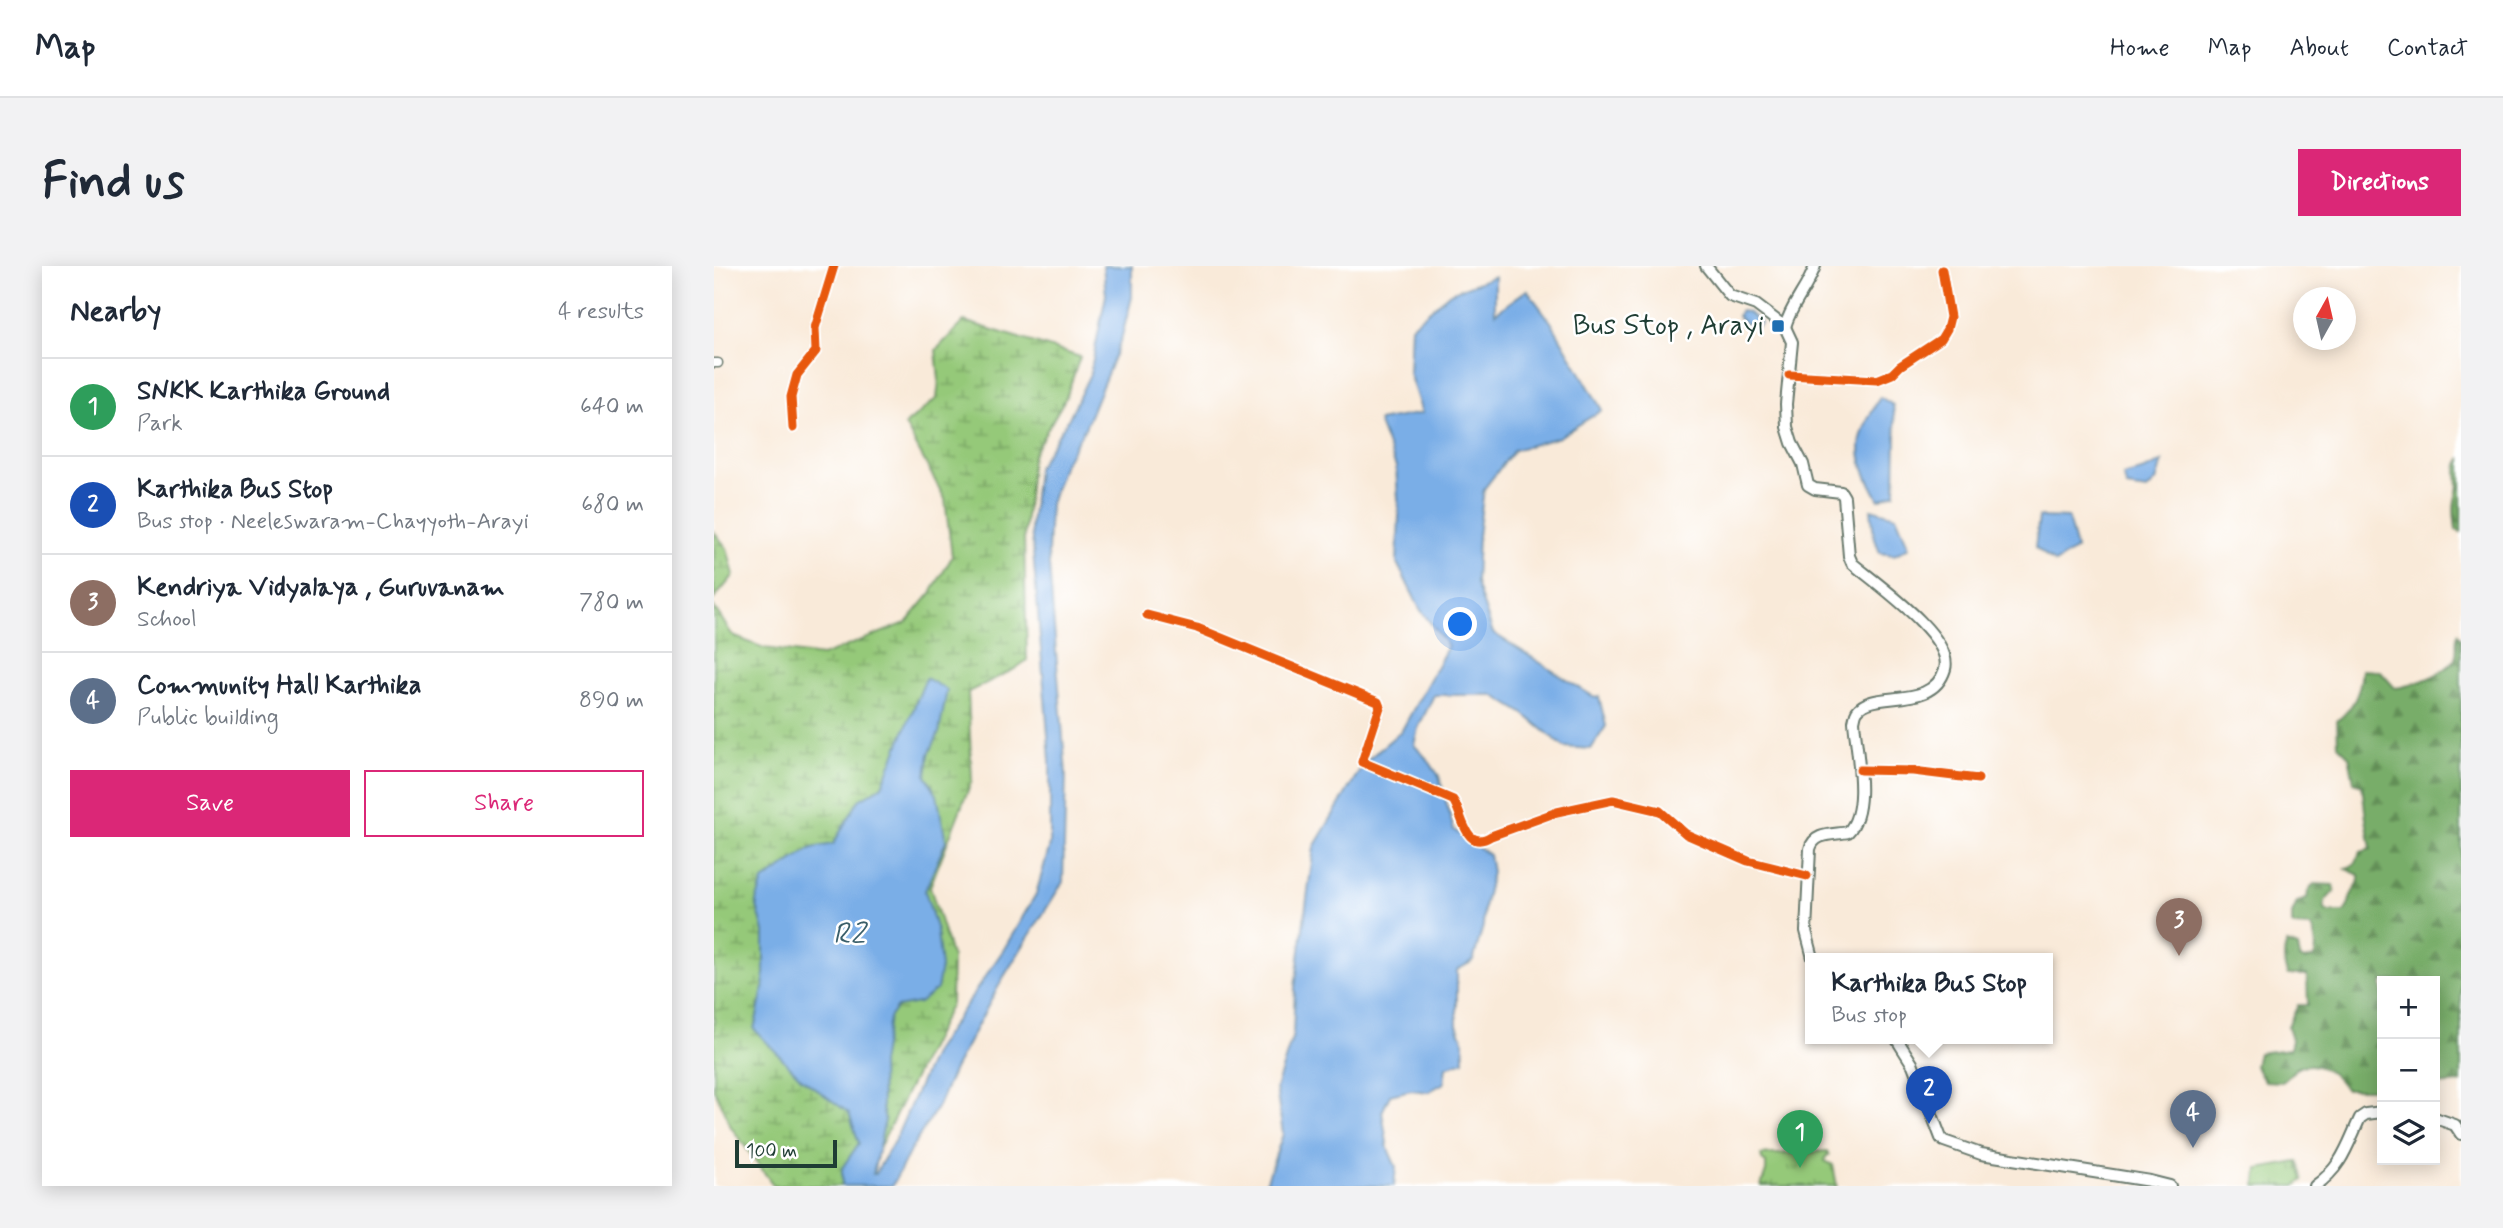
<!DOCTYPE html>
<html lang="en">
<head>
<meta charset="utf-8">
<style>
	:root { --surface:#fff; --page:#f2f2f3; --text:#1f2937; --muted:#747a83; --line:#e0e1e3; --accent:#db2777 }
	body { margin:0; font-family:Mynerve,sans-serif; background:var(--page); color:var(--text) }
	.controls { position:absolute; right:21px; bottom:21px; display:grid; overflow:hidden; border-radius:0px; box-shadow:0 4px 18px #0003 }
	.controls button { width:63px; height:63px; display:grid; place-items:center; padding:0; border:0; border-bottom:2px solid var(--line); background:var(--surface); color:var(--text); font:35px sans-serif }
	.compass { position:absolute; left:1579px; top:21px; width:63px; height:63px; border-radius:50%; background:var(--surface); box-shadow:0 4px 18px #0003; rotate:8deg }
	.scale { position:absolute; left:21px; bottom:18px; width:102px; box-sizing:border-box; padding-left:7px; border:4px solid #1f3d34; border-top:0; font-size:19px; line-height:24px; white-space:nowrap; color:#1f3d34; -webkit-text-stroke:5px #fff; paint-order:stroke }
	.you { position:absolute; left:747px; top:359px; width:24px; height:24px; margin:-18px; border:5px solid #fff; border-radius:50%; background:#1a73e8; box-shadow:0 0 0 10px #1a73e833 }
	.badge { display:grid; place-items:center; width:46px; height:46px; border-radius:50%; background:var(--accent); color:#fff; font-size:23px; font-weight:700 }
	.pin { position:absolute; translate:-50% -58px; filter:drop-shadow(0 2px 4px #0008) }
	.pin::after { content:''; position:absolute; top:37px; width:24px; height:21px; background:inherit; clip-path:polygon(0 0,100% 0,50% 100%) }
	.popup { position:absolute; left:1091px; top:687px; width:248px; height:91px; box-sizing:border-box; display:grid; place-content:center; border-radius:0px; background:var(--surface); filter:drop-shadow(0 2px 5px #0005); font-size:23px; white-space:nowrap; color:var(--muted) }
	.popup b { font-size:26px; color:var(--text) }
	.popup::after { content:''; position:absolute; left:50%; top:100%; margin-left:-14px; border:14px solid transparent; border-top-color:var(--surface) }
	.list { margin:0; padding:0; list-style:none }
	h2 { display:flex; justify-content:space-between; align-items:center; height:91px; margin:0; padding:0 28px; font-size:30px }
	h2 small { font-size:23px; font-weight:400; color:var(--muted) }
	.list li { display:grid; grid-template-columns:46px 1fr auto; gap:21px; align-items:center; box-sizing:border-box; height:98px; padding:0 28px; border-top:2px solid var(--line) }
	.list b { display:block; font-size:26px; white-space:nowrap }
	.list p { margin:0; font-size:23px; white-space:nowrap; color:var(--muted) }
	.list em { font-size:23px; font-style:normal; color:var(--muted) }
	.actions { display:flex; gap:14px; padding:21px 28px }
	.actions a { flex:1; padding:16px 0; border:2px solid var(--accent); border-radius:0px; text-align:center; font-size:24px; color:var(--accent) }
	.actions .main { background:var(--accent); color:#fff }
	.icon { flex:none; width:38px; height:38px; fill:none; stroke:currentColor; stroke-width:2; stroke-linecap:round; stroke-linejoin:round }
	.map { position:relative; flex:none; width:1747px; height:920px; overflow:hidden; border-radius:0px }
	header { display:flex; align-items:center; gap:42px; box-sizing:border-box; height:98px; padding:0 35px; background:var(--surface); border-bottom:2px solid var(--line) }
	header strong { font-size:33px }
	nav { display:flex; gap:38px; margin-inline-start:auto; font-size:24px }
	.intro { display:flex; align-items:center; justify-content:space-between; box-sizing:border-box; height:168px; padding:0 42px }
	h1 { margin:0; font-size:49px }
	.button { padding:18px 32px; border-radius:0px; background:var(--accent); color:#fff; font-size:24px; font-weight:700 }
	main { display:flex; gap:42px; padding:0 42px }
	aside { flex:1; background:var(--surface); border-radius:0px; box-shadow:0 4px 18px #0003 }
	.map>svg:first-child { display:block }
	.forest { fill:url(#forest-firs); stroke:#4c754e; stroke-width:2 }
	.wetland { fill:url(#wetland-marsh); stroke:#5a8356; stroke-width:2 }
	.park { fill:url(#park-tufts); stroke:#5a8356; stroke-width:2 }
	.water { fill:#7aaee7; stroke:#4c768e; stroke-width:2 }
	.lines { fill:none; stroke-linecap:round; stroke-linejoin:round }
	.street-casing { stroke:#6b7a6e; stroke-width:11 }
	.secondary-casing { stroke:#6b7a6e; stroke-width:14 }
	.street { stroke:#fff; stroke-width:8 }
	.secondary { stroke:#fff; stroke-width:10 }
	.cycleway-casing { stroke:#fff; stroke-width:13 }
	.cycleway { stroke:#e8590c; stroke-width:9 }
	.poi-dot { fill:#1f6fb2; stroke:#fff; stroke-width:2.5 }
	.labels { text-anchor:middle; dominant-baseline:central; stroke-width:5; stroke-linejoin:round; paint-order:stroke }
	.poi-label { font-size:28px; fill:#1f3d34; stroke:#fff; text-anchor:end }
	.water-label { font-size:30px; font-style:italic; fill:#3a5f6a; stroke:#fff }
</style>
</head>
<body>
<header>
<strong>Map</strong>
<nav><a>Home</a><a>Map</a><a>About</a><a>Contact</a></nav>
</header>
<div class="intro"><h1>Find us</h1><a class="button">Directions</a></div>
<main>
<aside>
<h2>Nearby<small>4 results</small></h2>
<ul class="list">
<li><span class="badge" style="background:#2e9e5b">1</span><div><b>SNKK Karthika Ground</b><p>Park</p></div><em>640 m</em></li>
<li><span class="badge" style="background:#1a4fb4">2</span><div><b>Karthika Bus Stop</b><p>Bus stop · Neeleswaram-Chayyoth-Arayi</p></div><em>680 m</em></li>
<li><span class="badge" style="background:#8d6e63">3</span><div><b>Kendriya Vidyalaya , Guruvanam</b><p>School</p></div><em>780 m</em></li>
<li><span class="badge" style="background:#5c6f8a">4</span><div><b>Community Hall Karthika</b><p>Public building</p></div><em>890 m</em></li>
</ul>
<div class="actions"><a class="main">Save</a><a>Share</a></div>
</aside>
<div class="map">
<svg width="1747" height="920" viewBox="0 0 1747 920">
	<defs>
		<pattern id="forest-firs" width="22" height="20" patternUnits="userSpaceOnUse" patternTransform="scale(1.75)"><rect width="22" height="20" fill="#78ad69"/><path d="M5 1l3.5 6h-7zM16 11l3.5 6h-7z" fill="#628e57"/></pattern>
		<pattern id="wetland-marsh" width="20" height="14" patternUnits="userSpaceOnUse" patternTransform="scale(1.75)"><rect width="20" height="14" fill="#95c979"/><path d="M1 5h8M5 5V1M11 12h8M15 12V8" fill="none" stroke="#79a464"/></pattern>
		<pattern id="park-tufts" width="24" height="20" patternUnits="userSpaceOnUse" patternTransform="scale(1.75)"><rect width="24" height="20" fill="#95c979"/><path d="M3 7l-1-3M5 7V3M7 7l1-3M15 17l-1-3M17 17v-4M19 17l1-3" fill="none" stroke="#79a464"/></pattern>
	</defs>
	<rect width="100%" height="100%" fill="#fff"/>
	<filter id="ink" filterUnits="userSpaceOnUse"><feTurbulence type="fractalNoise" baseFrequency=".0143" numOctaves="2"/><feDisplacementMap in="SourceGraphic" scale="14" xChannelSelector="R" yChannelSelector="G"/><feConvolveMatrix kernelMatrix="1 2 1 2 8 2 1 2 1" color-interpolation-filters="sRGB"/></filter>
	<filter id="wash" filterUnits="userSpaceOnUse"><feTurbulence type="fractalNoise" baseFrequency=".00686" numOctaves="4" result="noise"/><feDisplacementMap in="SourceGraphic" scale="28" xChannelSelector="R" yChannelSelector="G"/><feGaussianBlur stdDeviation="1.57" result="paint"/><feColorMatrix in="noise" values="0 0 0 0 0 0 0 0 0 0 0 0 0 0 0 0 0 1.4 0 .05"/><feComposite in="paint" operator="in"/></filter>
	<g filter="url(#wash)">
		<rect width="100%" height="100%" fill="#f9ead9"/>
		<g class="forest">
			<path d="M 1747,193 L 1747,266 L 1742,264 C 1740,248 1739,241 1743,225 C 1746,213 1739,204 1747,193 Z"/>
			<path d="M 1744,368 L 1747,372 L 1747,817 L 1721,819 L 1721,715 L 1668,715 L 1668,823 L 1631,823 C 1622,808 1604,794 1585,801 C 1578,804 1575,812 1568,816 L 1550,815 L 1541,799 L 1544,787 L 1576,783 L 1578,774 L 1574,760 L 1584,739 L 1594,739 L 1593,709 L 1574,709 C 1569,701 1569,685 1573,677 L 1584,681 L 1586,692 L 1590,694 L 1600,692 C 1604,683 1601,669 1597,661 L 1581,660 L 1578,658 L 1578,648 L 1583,636 L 1593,633 L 1594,625 L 1600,618 L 1619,619 L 1621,625 C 1616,632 1608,632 1611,644 L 1615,646 L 1630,646 C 1636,640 1634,637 1637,630 C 1640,621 1646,620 1645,609 L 1632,603 L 1642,597 L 1646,586 L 1657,583 C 1653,562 1650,541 1648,519 L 1640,516 L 1635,490 L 1624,479 L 1623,455 C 1640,441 1646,427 1648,404 L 1666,405 L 1681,422 C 1697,420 1738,407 1742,389 C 1744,382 1741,375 1744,368 Z"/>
		</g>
		<g class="wetland">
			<path d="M 250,55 L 366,91 L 352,131 L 318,190 L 310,272 L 313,394 L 301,403 L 254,426 L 258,514 L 216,621 L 238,692 L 237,738 L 146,920 L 60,920 L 17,861 L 0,823 L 0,341 L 19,370 L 50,382 L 108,390 L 192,357 L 217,327 L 238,291 L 231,233 L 191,159 L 223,132 L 225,114 L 222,84 Z"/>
			<path d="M 0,266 L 13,282 L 20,309 L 0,333 Z"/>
		</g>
		<g class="park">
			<path d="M 1113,885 L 1115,889 L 1112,890 L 1111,895 L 1119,899 L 1123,920 L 1047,920 L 1052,905 L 1052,897 L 1048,894 L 1047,889 Z"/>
			<path d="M 1584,896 L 1589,914 L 1581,920 L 1542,920 L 1544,903 Z"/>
		</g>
		<g class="water">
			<path d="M 389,0 L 418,0 L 418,31 L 407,74 L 371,162 L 350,198 L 336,238 L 334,287 L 352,508 L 349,616 L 289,712 L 240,803 L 224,840 L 196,885 L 178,920 L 128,920 L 128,902 L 145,877 L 135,847 L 87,812 L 40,763 L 50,720 L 50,666 L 42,636 L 49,615 L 98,582 L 119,578 L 145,534 L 168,520 L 212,412 L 233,424 L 225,467 L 215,488 L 212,510 L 223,529 L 232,575 L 211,625 L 223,665 L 227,701 L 223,723 L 205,737 L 183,741 L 175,752 L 167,797 L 168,842 L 171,854 L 159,908 L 161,908 L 182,872 L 220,786 L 290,683 L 322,628 L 336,579 L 336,494 L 317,261 L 323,202 L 355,152 L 376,108 L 392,29 Z"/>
			<path d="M 781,10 L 781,47 L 813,24 L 837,56 L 888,144 L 845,171 L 800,184 L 770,223 L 764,270 L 762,317 L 779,367 C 814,388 847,411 882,432 L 885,431 L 892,460 L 877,483 L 850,481 L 810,448 L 779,429 L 720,429 L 704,462 L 700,479 L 714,494 L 725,510 L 740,564 L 775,589 L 778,606 L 770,642 L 769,660 L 759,695 L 743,704 L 743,759 L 750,776 L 750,795 L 732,801 L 730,817 L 714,826 L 697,824 L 676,829 L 668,846 L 674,883 L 682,901 L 680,920 L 551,920 L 569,868 L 562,822 L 579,769 L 581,721 L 600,581 L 650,497 L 688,464 L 734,380 L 706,343 L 683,297 L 685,249 L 682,201 L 664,155 L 708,147 L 695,107 L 697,60 L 736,27 Z"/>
			<path d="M 1026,45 L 1034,46 L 1047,57 L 1045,60 C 1035,61 1030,57 1024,50 Z"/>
			<path d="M 1166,131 L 1179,139 L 1182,168 L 1181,227 L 1165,234 C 1139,187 1140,176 1166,131 Z"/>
			<path d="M 1448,196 L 1442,215 L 1433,224 L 1413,221 L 1409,210 L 1431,204 Z"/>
			<path d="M 1157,243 L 1182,250 L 1195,281 L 1180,289 L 1166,287 L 1160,270 Z"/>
			<path d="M 1325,251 L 1354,252 L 1362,283 L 1341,297 L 1321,281 Z"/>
		</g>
	</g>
	<g filter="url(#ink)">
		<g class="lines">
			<defs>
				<g id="street">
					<path d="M 0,97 L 4,97"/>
					<path d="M 1075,109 L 1163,114 L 1178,108 L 1186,100 L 1227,73 L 1233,63 L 1236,51 L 1228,4"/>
					<path d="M 79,162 L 77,131 L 83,109 L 102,85 L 101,62 L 120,0"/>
					<path d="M 433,349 L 483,362 L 664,436 L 666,441 L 648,496 L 739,534 C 749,547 750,587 777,570 L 843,546 L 899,534 L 946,545 L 972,568 L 1034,595 L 1093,610"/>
					<path d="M 1146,504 L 1199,505 L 1264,513"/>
				</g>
				<g id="secondary">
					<path d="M 992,0 L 1016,30 L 1042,39 L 1071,61 L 1078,76 L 1072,138 L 1073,161 L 1078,177 L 1089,198 L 1094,219 L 1101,223 L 1127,226 L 1130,231 L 1135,290 L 1138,297 C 1160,316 1240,371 1231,403 C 1218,446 1159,422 1143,445 C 1141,448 1141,452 1140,455 C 1142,484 1156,544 1134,566 C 1120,569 1100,566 1096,583 L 1092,665 L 1099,692"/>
					<path d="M 1071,61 C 1077,38 1094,22 1101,0"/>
					<path d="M 1182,772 L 1199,799 L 1227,872 L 1230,875 L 1267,888 L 1436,915 L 1456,920"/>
					<path d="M 1721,852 L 1741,859 L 1747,868"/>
					<path d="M 1601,920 C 1628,901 1633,880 1646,852 L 1652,848 L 1668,846"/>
				</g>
			</defs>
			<use href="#street" class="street-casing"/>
			<use href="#secondary" class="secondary-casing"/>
			<use href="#street" class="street"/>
			<use href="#secondary" class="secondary"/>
			<defs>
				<g id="cycleway">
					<path d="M 1075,109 L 1163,114 L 1178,108 L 1186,100 L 1227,73 L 1233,63 L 1236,51 L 1228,4"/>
					<path d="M 79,162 L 77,131 L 83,109 L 102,85 L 101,62 L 120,0"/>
					<path d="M 433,349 L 483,362 L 664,436 L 666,441 L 648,496 L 739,534 C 749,547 750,587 777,570 L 843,546 L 899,534 L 946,545 L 972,568 L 1034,595 L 1093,610"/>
					<path d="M 1146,504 L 1199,505 L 1264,513"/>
				</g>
			</defs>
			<use href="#cycleway" class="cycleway-casing"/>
			<use href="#cycleway" class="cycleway"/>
		</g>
	</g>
	<rect class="poi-dot" x="1057" y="53" width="14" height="14" rx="3.5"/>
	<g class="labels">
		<g class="poi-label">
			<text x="1050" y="60">Bus Stop , Arayi</text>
		</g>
		<g class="water-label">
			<text x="135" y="668">R2</text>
		</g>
	</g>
</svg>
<div class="controls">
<button>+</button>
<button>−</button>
<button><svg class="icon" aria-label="layers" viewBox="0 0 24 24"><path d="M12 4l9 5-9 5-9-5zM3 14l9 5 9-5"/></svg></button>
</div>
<svg class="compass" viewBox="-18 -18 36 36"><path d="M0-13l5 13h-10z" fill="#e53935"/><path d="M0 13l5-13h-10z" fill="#747a83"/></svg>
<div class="scale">100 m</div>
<div class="you"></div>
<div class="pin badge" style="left:1086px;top:902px;background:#2e9e5b">1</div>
<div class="pin badge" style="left:1215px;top:858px;background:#1a4fb4">2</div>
<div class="popup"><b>Karthika Bus Stop</b>Bus stop</div>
<div class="pin badge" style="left:1465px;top:690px;background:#8d6e63">3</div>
<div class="pin badge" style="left:1479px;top:882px;background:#5c6f8a">4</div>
</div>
</main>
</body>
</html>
